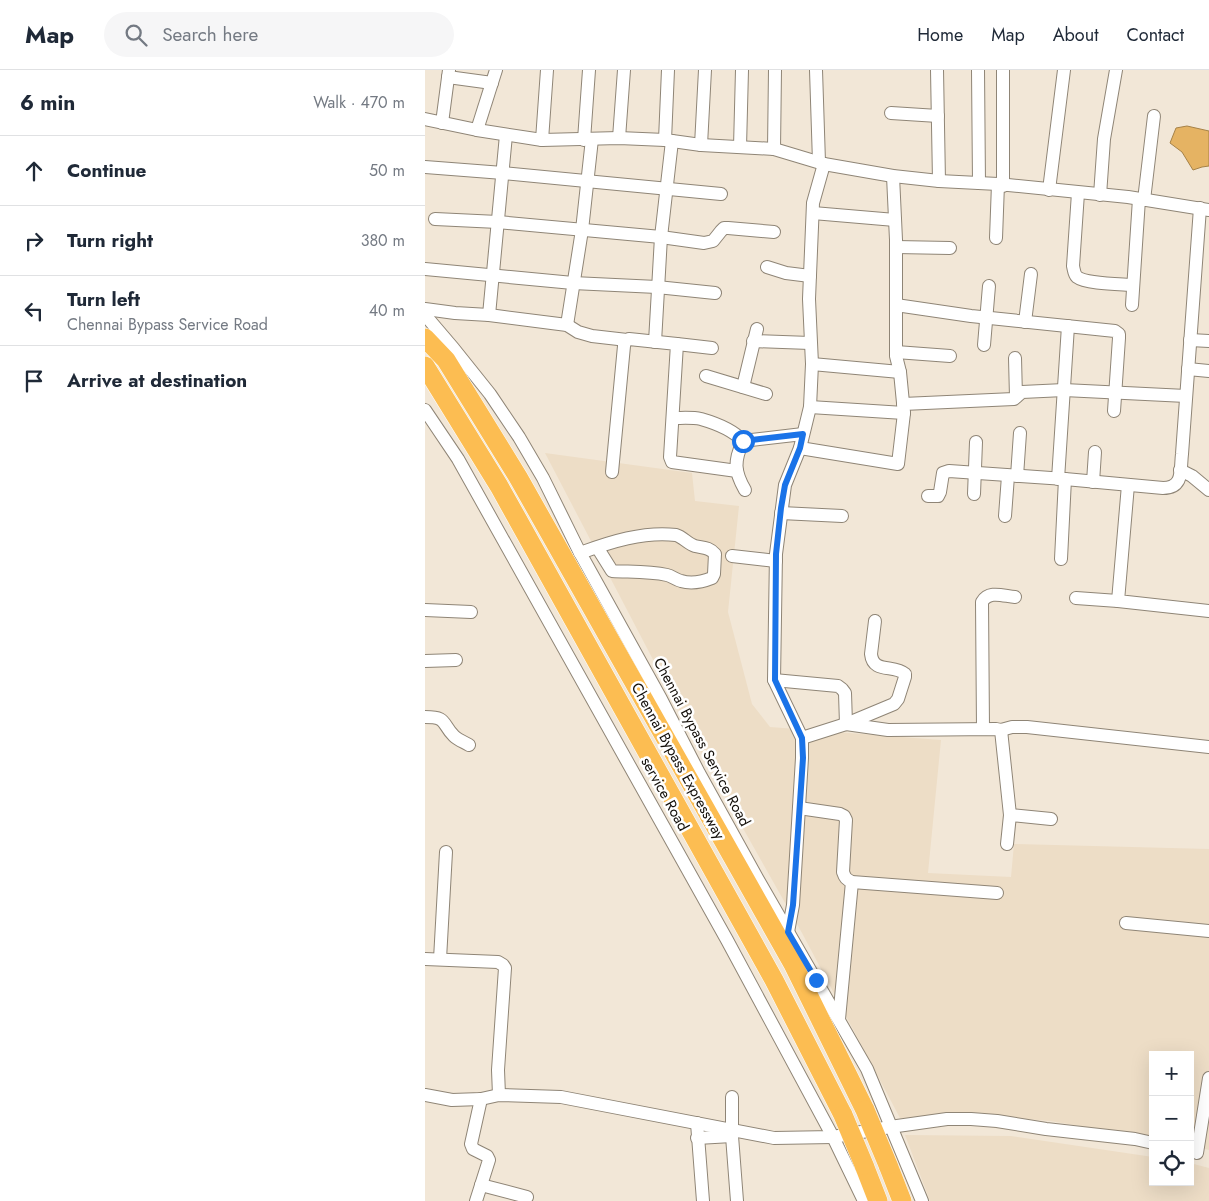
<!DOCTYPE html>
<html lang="en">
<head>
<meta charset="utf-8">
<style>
	:root { --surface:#fff; --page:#f6f6f7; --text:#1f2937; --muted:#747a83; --line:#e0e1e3 }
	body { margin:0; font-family:Jost,sans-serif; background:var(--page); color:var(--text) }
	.controls { position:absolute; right:15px; bottom:15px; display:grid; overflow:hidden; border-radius:0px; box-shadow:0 5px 20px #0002 }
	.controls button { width:45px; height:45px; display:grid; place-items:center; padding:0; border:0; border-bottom:1px solid var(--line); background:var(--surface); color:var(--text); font:25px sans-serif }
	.stop { position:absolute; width:15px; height:15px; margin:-11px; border:4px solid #1a73e8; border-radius:50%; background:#fff }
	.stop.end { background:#1a73e8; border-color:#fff; box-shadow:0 1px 5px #0008 }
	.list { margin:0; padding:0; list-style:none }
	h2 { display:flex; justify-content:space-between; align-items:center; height:65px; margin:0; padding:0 20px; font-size:21px }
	h2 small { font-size:16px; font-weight:400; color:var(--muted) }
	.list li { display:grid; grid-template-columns:32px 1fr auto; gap:15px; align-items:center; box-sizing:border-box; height:70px; padding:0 20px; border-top:1px solid var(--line) }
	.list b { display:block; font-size:19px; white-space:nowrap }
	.list p { margin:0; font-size:16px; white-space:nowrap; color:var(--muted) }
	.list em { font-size:16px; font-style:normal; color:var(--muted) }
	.icon { flex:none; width:28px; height:28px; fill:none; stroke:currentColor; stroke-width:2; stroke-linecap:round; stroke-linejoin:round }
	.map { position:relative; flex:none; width:784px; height:1131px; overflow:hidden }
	header { display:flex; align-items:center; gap:30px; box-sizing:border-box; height:70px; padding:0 25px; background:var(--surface); border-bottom:1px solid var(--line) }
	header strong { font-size:24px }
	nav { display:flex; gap:28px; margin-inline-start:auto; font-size:18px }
	.search { width:350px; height:45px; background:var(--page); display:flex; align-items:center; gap:12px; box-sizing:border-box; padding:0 18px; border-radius:28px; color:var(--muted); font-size:19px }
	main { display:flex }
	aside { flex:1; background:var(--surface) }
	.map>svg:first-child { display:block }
	.built { fill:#edddc6 }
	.water { fill:#e5b363; stroke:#a68248 }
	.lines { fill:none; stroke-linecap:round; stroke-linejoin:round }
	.minor-casing { stroke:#8f8576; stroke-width:14 }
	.highway-casing { stroke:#fff; stroke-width:20 }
	.minor { stroke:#fff; stroke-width:12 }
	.highway { stroke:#fcbd52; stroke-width:19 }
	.highway-bridge-casing { stroke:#fff; stroke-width:20; stroke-linecap:butt }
	.highway-bridge { stroke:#fcbd52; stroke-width:19 }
	.route { stroke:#1a73e8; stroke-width:6 }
	.labels { text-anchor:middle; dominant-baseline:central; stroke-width:5; stroke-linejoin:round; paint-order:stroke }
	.street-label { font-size:15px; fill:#120e09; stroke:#fff }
</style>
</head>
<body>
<header>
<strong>Map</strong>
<div class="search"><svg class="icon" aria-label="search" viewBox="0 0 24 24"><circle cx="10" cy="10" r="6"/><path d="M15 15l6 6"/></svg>Search here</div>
<nav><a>Home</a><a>Map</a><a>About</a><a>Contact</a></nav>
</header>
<main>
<aside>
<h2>6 min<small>Walk · 470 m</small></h2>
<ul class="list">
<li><svg class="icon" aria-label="ahead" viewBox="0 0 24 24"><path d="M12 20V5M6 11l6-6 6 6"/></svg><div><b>Continue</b></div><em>50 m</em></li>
<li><svg class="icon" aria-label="right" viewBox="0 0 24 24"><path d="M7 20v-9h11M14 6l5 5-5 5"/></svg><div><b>Turn right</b></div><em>380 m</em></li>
<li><svg class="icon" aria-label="left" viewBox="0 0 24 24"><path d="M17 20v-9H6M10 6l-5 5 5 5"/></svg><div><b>Turn left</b><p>Chennai Bypass Service Road</p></div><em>40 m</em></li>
<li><svg class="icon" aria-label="arrive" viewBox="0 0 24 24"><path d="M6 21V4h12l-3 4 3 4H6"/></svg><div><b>Arrive at destination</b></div></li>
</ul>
</aside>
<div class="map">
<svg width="784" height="1131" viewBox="0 0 784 1131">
	<rect width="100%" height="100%" fill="#f2e7d7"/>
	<g class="built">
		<path d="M 120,383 L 267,403 L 270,431 L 314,436 L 303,542 L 327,634 L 345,657 L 516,670 L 503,803 L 586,807 L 589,774 L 784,779 L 784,1080 L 765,1075 L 765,985 L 728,985 L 728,1068 L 625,1051 L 561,1046 L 475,1048 L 377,863 L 293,714 Z"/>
		<path d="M 480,1065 L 586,1066 L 728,1087 L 728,1112 L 765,1112 L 765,1093 L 784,1098 L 784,1131 L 505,1131 Z"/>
	</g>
	<path class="water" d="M 762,56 L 784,61 L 784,96 L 777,97 L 768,100 L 757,82 L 745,73 L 751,58 Z"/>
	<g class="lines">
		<defs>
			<g id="minor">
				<path d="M 391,0 L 394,92"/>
				<path d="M 512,0 L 514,111"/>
				<path d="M 553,0 L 554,113"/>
				<path d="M 23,7 L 67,13"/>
				<path d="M 466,43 L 513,46"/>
				<path d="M 0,49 L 52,60 L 117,70 L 194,68 L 240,70 L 276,75 L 349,79 L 399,94 L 468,106 L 514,111 L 573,114 L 703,127 L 784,140"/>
				<path d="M 17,53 L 24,0"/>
				<path d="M 52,60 L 71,0"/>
				<path d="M 194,68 L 199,0"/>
				<path d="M 117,70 L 122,0"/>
				<path d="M 159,70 L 164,0"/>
				<path d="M 240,70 L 243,0"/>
				<path d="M 276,75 L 280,0"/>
				<path d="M 315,77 L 317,0"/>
				<path d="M 349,79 L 350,0"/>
				<path d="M 0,97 L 78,103 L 296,124"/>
				<path d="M 578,116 L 578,0"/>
				<path d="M 624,120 L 639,0"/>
				<path d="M 653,123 L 648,196 C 649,200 649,204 652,207 C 661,214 696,214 708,215"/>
				<path d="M 675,125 L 679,69 L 691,0"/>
				<path d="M 719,130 L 729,46"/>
				<path d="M 388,143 L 470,150"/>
				<path d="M 10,149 L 73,152 L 236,167 L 279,173 L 288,171 L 296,161 L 299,158 L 303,158 L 349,162"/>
				<path d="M 571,168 L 573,114"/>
				<path d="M 471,177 L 525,178"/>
				<path d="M 342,197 L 361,203 L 385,206"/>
				<path d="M 0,199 L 148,213 L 232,217 L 290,223"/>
				<path d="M 471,235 L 546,246 L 690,261 L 694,264 L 694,268 L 689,341"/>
				<path d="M 707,235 L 714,129"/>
				<path d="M 0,239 L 30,243 L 64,245 L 142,255 L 153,262 L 167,266 L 202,270"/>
				<path d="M 0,245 L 29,279 L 65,324 L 94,367 L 118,408 L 154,481 L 236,629 L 274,703 L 332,808 L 442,999 L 497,1131"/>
				<path d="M 64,245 L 81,65"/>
				<path d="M 600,252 L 606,204"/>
				<path d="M 142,255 L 157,160 L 167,69"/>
				<path d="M 765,270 L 784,271"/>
				<path d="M 328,271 L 385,273"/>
				<path d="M 230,272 L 236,167 L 247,71"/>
				<path d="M 252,274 L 287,278"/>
				<path d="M 559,275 L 564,216"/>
				<path d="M 471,282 L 525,286"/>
				<path d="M 590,288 L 591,327"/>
				<path d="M 387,294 L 475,302"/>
				<path d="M 763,299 L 784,301"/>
				<path d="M 281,306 L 341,324"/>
				<path d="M 318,317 L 332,259"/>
				<path d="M 478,334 L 589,329 L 597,322 L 639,320 L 761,326"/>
				<path d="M 385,337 L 479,343"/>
				<path d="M 0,340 L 33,389 L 302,870 L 408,1067 L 439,1131"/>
				<path d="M 248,348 C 257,348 267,347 276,349 C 290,353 308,360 318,371 L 378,364"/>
				<path d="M 318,371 C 309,391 309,401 320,420"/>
				<path d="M 375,378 L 473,394 L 479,343 L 475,302 L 471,286 L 471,170 L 468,106"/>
				<path d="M 755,400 L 767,406 L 784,420"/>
				<path d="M 187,402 L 199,276 L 200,272 L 204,269 L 252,274 L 245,387 L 247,392 L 312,401"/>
				<path d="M 592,406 L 595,363"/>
				<path d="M 633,409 L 643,256"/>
				<path d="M 668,412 L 670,382"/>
				<path d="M 703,415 L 693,531 L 784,541"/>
				<path d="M 549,424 L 551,372"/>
				<path d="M 503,426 L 513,426 L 515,422 L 518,403 L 524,401 L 640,409 L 738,418 C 759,418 755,400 757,384 L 775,138"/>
				<path d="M 356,443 L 417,446"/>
				<path d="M 580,446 L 583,406"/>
				<path d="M 155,483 C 185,472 219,461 251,465 C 258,467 263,474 270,476 C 278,478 284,477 290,484 L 289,504 L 287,508 C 277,512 266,514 256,511 C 251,510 247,506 242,505 C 224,501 205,502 187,501 L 172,477"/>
				<path d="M 307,486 L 351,491"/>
				<path d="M 636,489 L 640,409"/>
				<path d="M 651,528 L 693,531"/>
				<path d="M 0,540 L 46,542"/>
				<path d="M 0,591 L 31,590"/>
				<path d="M 349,610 L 413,616 L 417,619 L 420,623 L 421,654 L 463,660 L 571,659 L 576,660 L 585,745 L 582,774"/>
				<path d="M 0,647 C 23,647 16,653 29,666 C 33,670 39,672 44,675"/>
				<path d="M 558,659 L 557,532 C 564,520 578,526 590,527"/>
				<path d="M 576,660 L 587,657 L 602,657 L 784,677"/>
				<path d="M 377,668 L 421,654 L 469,634 L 473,629 L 480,607 L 480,604 C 469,594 448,604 446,584 L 450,551"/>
				<path d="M 374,738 L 415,744 L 419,746 L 421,750 L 418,802 C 420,808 421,809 427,812 L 572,823"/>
				<path d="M 585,745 L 626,749"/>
				<path d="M 701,853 L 784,861"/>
				<path d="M 363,862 L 368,835 L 377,688 L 377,668 L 349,610 L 351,484 L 360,415 L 375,378 L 385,337 L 387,294 L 384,229 L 388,133 L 399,94"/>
				<path d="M 0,889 L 73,892 L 78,895 L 80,898 L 73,1000 L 74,1025"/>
				<path d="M 15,889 L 21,782"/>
				<path d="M 414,949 L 427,812"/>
				<path d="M 0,1025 L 27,1030 L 56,1029 L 74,1025 L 136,1027 L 349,1068 L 408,1067 L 465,1057 L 522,1049 L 546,1049 L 572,1051 L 621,1059 L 710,1069 L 728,1073"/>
				<path d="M 307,1027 L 307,1066 L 312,1131"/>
				<path d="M 272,1053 L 278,1131"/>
				<path d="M 272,1068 L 307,1066"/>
				<path d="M 772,1083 L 784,1008"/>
				<path d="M 56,1115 L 102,1127"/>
				<path d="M 51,1131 L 64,1090 L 62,1086 L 48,1079 L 46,1074 L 56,1029"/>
			</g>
			<g id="highway">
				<path d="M 0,268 L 21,290 L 93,407 L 368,894 L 440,1040"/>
				<path d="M 0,296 L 74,416 L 349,910 L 418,1045"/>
				<path d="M 439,1095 L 453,1131"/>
				<path d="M 463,1095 L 477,1131"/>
			</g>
		</defs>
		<use href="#minor" class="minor-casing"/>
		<use href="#highway" class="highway-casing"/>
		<use href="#minor" class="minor"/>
		<use href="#highway" class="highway"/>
		<defs>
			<g id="highway-bridge">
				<path d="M 440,1040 L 463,1095"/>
				<path d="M 418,1045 L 439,1095"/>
			</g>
		</defs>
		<use href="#highway-bridge" class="highway-bridge-casing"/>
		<use href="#highway-bridge" class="highway-bridge"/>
	</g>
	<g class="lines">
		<path class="route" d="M 318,371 L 378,364 L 375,378 L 360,415 L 356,438 L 351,484 L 350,610 L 377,668 L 378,688 L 368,835 L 363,862 L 391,910"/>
	</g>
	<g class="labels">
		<g class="street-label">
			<text transform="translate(277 672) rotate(62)">Chennai Bypass Service Road</text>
			<text transform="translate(253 691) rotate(61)">Chennai Bypass Expressway</text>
			<text transform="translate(240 724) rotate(61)">service Road</text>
		</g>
	</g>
</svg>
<div class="controls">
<button>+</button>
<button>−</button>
<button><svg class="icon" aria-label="locate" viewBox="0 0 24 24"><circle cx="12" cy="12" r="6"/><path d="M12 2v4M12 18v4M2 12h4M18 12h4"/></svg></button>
</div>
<div class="stop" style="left:318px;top:371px"></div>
<div class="stop end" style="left:391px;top:910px"></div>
</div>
</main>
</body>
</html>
